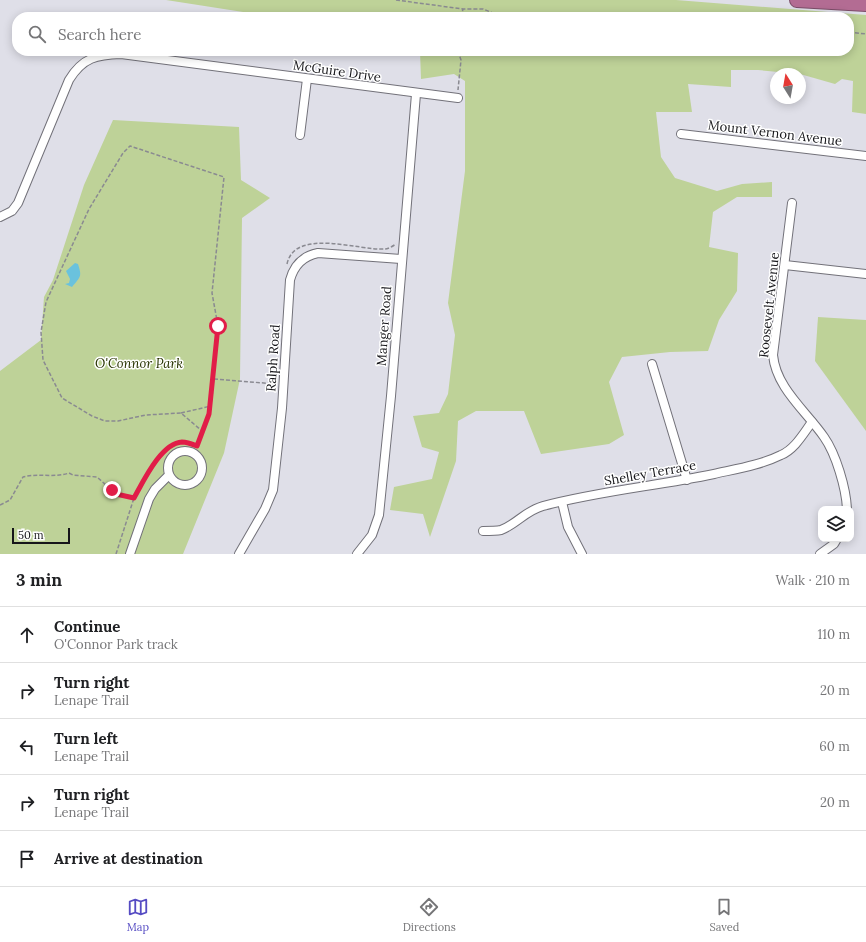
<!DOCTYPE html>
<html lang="en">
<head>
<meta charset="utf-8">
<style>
	:root { --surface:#fff; --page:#f6f6f6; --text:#202124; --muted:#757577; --line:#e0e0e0; --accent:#554bc3 }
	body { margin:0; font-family:Lora,serif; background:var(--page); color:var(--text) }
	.controls { position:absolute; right:12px; bottom:12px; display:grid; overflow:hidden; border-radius:8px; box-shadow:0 2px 10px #0003 }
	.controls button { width:36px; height:36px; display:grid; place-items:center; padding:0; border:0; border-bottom:1px solid var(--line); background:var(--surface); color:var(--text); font:20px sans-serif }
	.compass { position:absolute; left:770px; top:68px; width:36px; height:36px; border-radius:50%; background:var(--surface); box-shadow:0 2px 10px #0003; rotate:349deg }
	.scale { position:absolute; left:12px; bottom:10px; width:58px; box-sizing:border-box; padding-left:4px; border:2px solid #16161a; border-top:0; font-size:11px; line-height:14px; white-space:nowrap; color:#16161a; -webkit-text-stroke:3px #fff; paint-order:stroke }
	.stop { position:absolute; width:12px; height:12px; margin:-9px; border:3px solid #e11d48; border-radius:50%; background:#fff }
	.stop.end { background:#e11d48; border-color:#fff; box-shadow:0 1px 4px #0008 }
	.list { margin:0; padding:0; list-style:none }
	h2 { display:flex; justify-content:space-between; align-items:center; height:52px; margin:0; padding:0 16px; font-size:17px }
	h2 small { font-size:13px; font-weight:400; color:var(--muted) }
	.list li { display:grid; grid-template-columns:26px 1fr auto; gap:12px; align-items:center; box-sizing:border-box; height:56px; padding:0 16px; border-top:1px solid var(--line) }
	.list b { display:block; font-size:15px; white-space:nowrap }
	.list p { margin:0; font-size:13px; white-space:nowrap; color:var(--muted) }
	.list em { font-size:13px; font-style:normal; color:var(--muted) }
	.icon { flex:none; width:22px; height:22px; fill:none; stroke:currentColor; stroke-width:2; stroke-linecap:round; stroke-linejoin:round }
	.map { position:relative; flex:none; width:866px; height:554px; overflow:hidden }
	.search { position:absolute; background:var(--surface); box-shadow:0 2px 10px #0003; left:12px; right:12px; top:12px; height:44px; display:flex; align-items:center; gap:10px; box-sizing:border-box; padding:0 14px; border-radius:16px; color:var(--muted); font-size:15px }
	.sheet { height:332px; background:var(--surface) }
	nav { display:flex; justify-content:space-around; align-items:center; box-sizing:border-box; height:56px; border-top:1px solid var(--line); background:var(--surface); font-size:11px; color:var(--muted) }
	nav a { display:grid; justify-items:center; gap:2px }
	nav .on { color:var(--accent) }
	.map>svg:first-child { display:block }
	.green { fill:#bed298 }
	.water { fill:#6ac2dd }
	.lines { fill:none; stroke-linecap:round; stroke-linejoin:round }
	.minor-casing { stroke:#727179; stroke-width:10 }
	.motorway-casing { stroke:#7c4e69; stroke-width:16 }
	.path { stroke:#8a8a91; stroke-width:1.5; stroke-dasharray:4 2; stroke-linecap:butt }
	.minor { stroke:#fff; stroke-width:8 }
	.motorway { stroke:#b36c93; stroke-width:14 }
	.route { stroke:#e11d48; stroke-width:5 }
	.labels { text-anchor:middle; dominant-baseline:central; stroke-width:3; stroke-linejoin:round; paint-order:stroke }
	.street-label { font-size:13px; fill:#16161a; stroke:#fff }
	.park-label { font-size:13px; font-style:italic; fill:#273300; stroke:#fff }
</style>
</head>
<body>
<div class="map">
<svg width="866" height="554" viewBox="0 0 866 554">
	<rect width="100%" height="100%" fill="#dfdfe8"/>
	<g class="green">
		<path d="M 166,0 L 676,0 L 866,15 L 866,114 L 852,112 L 853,81 L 842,79 L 835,84 L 800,74 L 758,70 L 731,70 L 731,87 L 688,84 L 692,112 L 656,112 L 661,157 L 675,178 L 717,191 L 742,184 L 772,182 L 772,197 L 737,197 L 713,212 L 709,247 L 738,253 L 737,291 L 719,320 L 708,351 L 670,352 L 622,357 L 609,382 L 624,435 L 609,444 L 541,454 L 524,411 L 476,411 L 458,421 L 456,461 L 430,537 L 423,514 L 390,510 L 394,487 L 432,479 L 439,452 L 422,447 L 413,416 L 439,413 L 448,394 L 455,335 L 448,303 L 465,171 L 465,81 L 454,74 L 421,79 L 420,51 L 849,51 L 849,17 L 276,17 Z"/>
		<path d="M 113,120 L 239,127 L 241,180 L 270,198 L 242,218 L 240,379 L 224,453 L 183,554 L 0,554 L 0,371 L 41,340 L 44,297 L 53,280 L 84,185 Z"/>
		<path d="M 818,317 L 866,320 L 866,431 L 815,361 Z"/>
	</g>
	<path class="water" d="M 75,263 L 78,264 C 82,277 81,276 72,287 L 65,284 L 69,283 L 70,279 L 66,271 Z"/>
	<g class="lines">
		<defs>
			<g id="minor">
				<path d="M 681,134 L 866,156"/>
				<path d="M 300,135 L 307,79"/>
				<path d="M 792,203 L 773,355 C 776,388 806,411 824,437 C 836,454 846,488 847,509"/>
				<path d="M 0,217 L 12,211 L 18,203 L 69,80 C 83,57 97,55 121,54 L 458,98"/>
				<path d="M 785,265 L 866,274"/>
				<path d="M 652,364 L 687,480"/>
				<circle cx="185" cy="468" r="17"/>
				<path d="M 562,502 L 568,527 L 582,554"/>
				<path d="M 483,531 C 489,531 496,531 501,530 C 517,524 525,511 543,506 C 599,491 657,486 714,474 C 736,469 761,465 781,455 C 795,449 803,434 812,422"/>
				<path d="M 130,554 L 149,499 L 155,489 L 169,475"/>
				<path d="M 239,554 L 265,509 L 273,490 L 282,408 L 290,280 C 294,265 303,256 318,253 L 401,259"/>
				<path d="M 357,554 L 372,535 L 379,515 L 391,396 L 416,94"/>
				<path d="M 820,554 L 834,544 L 837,539"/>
			</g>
			<path id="motorway" d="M 797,0 L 866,4"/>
		</defs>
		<use href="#minor" class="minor-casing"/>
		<use href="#motorway" class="motorway-casing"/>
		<g class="path">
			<path d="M 396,0 L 463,9 L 483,9 L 503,17"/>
			<path d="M 461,17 L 463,9"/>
			<path d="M 538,17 L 558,14 L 581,17"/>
			<path d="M 849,32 L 866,34"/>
			<path d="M 458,51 L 461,60 L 458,90"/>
			<path d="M 287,264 C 295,227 360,251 385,249 C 388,249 393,246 396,244"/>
			<path d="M 214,379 L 276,384"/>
			<path d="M 181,413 L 211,406"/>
			<path d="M 193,453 L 209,414 L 212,398 L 218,326 L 212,293 L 224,177 L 130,146 L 123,153 L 89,209 L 46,302 L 41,332 L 43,360 L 62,398 L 92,416 L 105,421 L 118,421 L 146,415 L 181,413 L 202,431"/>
			<path d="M 0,505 L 10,500 L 23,477 C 38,473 55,478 69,473 L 73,475 L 97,477 L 116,494 L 134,498 C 143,482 161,443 182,442 C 187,442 192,444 197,446"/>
			<path d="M 116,554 L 134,498"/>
		</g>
		<use href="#minor" class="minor"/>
		<use href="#motorway" class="motorway"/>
	</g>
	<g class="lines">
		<path class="route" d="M 112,490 L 116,494 L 134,498 C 143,482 161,443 182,442 C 187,442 192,444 197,446 L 209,414 L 218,326"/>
	</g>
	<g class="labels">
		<g class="street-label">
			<text transform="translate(337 71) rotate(8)">McGuire Drive</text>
			<text transform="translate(775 133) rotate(7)">Mount Vernon Avenue</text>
			<text transform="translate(769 305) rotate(-84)">Roosevelt Avenue</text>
			<text transform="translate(384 326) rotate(-86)">Manger Road</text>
			<text transform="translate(273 358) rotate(-86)">Ralph Road</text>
			<text transform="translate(650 473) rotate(-10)">Shelley Terrace</text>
		</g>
		<g class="park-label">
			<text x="139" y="363">O'Connor Park</text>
		</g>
	</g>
</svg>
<div class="controls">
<button><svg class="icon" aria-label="layers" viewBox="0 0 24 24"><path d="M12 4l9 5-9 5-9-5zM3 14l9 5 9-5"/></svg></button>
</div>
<svg class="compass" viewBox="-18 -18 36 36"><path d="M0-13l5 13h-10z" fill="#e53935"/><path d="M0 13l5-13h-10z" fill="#757577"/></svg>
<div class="scale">50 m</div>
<div class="stop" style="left:218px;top:326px"></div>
<div class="stop end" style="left:112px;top:490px"></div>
<div class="search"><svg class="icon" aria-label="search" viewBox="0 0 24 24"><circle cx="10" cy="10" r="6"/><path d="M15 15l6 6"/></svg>Search here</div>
</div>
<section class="sheet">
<h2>3 min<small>Walk · 210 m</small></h2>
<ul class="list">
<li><svg class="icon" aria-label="ahead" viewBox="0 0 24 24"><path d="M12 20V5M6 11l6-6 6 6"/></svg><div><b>Continue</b><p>O'Connor Park track</p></div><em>110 m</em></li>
<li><svg class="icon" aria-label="right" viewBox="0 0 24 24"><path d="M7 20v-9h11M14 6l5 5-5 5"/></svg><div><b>Turn right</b><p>Lenape Trail</p></div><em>20 m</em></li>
<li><svg class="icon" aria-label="left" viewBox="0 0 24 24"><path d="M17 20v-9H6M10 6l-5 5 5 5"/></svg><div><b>Turn left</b><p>Lenape Trail</p></div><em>60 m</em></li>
<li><svg class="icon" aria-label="right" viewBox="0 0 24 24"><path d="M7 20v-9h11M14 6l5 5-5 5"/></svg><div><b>Turn right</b><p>Lenape Trail</p></div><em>20 m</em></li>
<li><svg class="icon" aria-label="arrive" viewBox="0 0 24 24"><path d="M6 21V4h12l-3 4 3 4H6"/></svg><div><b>Arrive at destination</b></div></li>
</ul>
</section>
<nav>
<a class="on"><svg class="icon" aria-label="map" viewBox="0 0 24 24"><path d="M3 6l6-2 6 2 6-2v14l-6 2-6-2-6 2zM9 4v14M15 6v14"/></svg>Map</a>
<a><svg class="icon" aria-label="directions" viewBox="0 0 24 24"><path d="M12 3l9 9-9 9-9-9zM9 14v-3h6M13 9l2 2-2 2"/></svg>Directions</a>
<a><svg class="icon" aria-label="saved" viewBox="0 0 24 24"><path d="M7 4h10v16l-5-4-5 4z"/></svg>Saved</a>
</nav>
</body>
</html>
